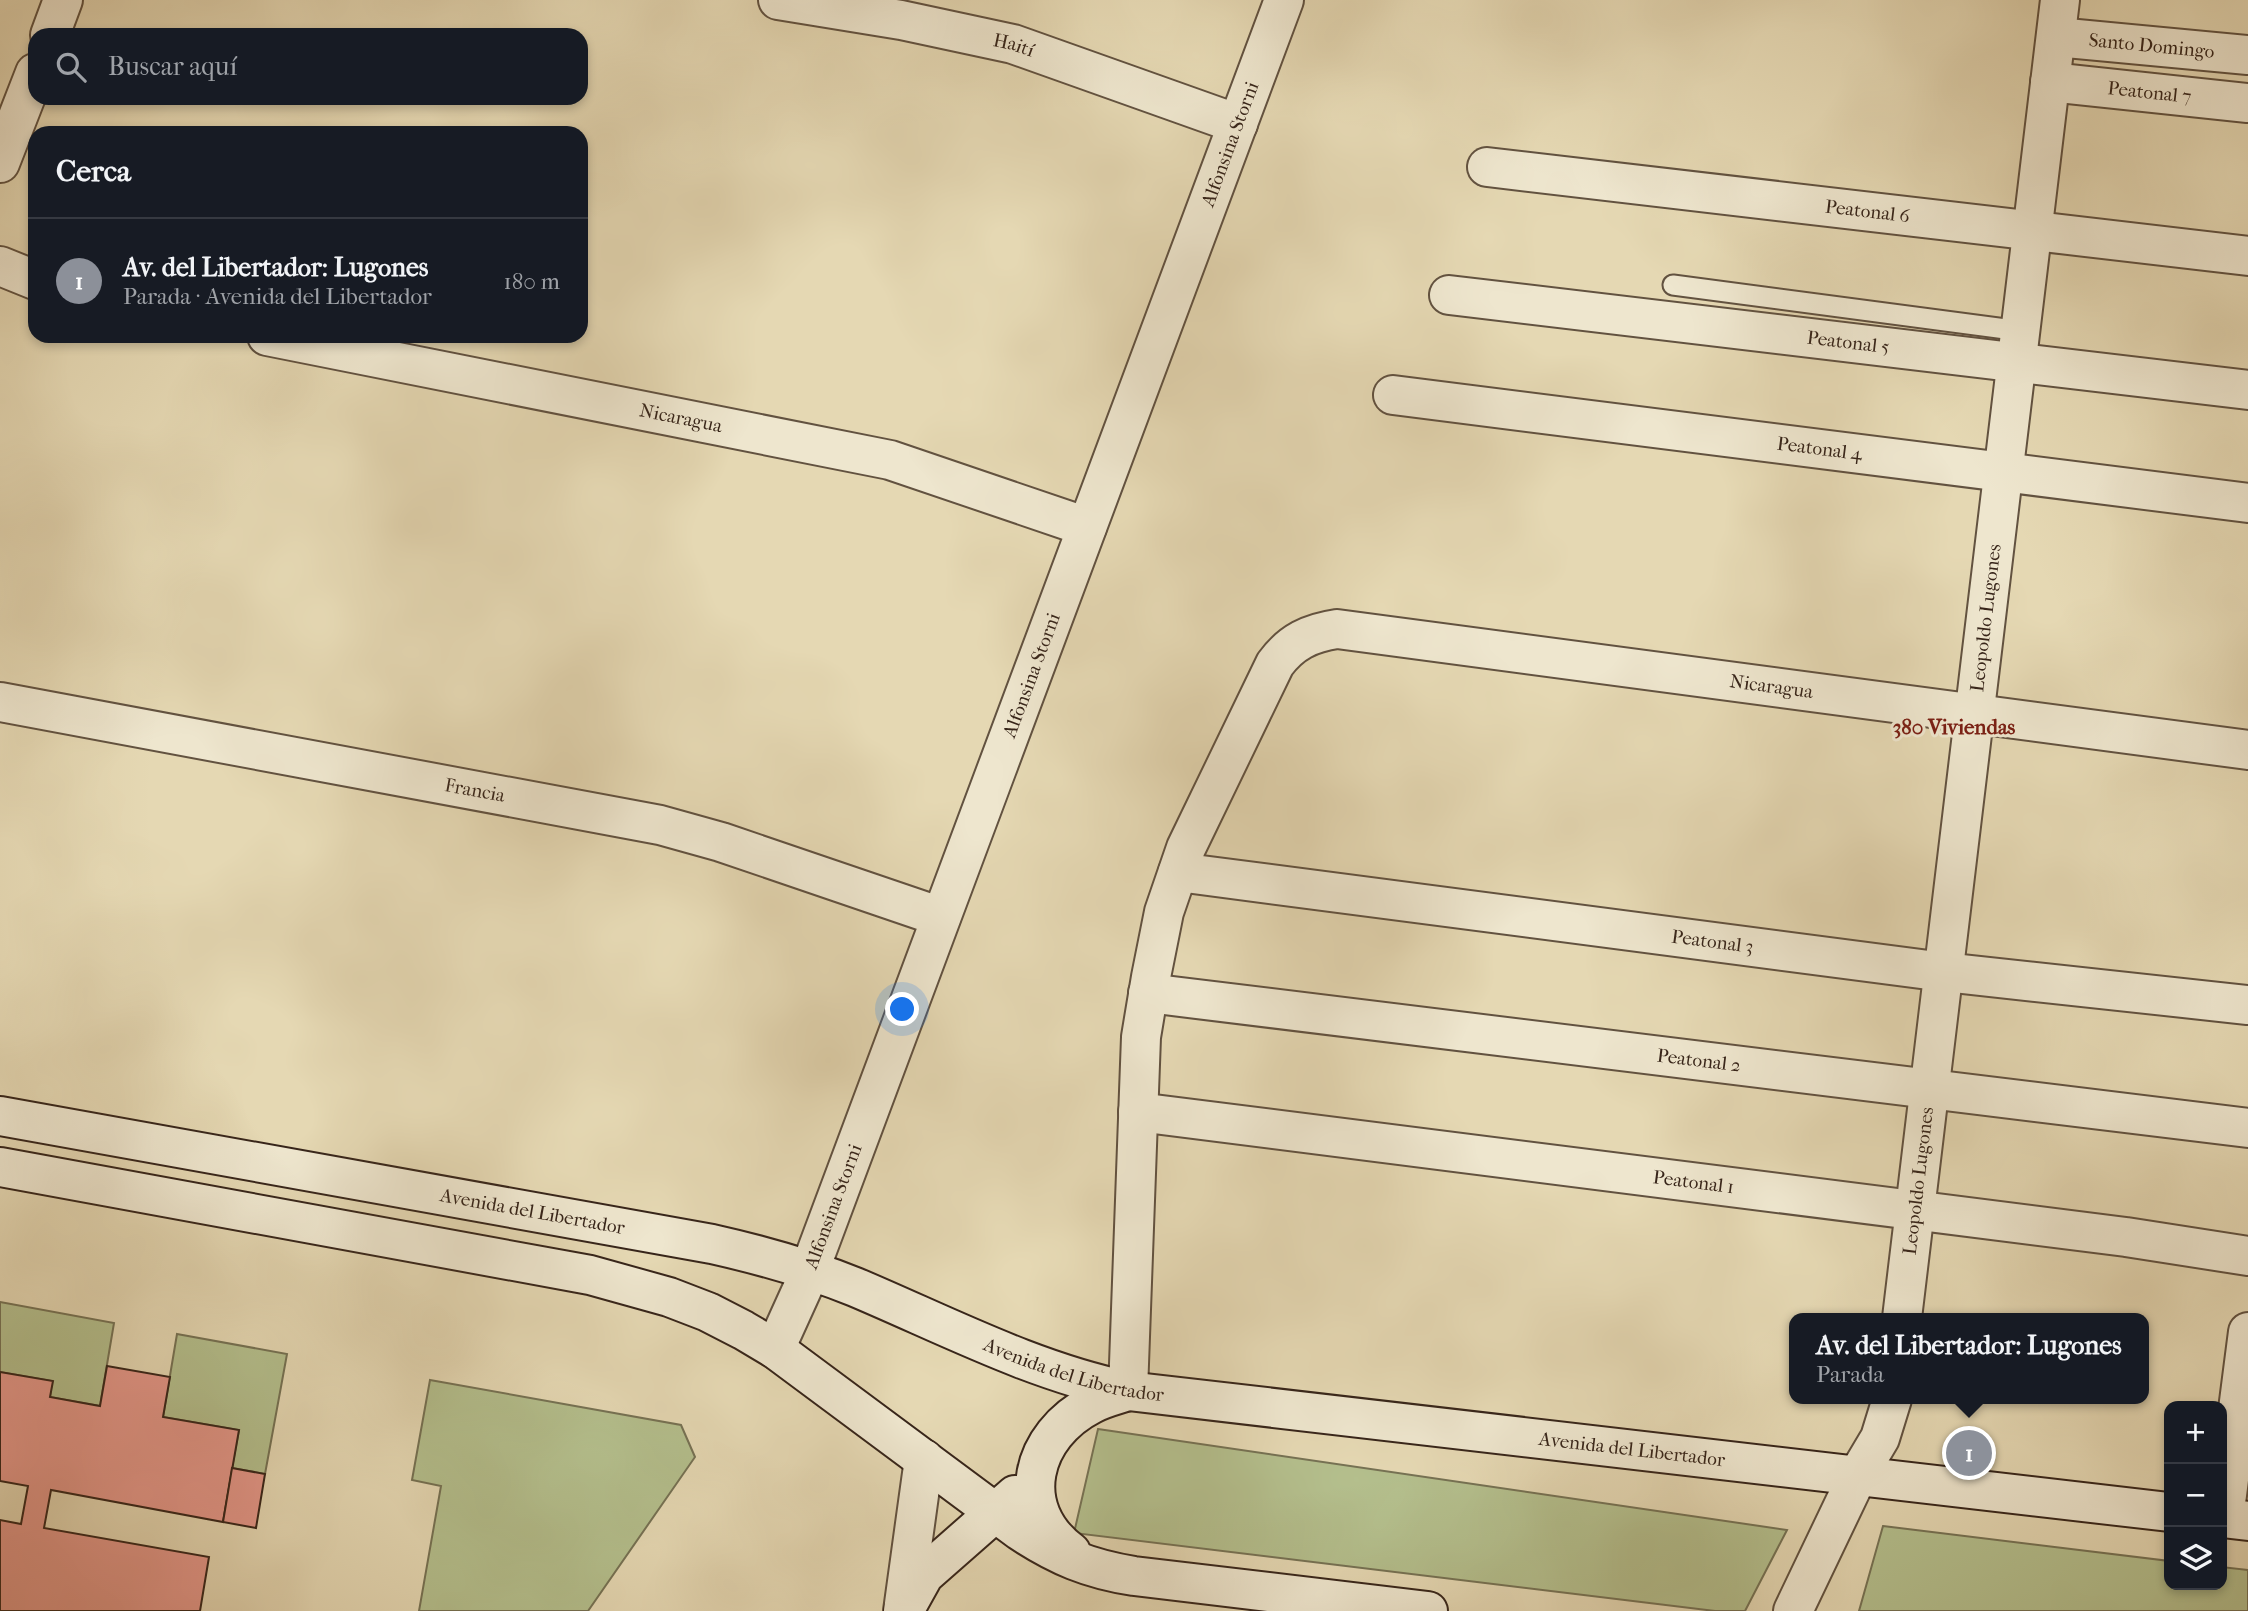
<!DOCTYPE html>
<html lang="es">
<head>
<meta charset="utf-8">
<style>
	:root { --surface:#171b24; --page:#242831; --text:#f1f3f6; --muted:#9ea1a6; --line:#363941; --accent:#8c9099 }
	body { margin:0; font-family:"IM FELL French Canon",serif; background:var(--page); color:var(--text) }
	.controls { position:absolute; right:21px; bottom:21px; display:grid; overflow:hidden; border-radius:14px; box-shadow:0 4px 10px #0003 }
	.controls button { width:63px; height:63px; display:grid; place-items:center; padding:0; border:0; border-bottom:2px solid var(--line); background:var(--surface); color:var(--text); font:35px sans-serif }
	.you { position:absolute; left:903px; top:1010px; width:24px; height:24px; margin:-18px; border:5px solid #fff; border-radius:50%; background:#1a73e8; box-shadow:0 0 0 10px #1a73e833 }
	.badge { display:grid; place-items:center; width:46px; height:46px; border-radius:50%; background:var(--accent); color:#fff; font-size:23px; font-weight:700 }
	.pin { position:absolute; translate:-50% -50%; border:4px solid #fff; box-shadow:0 2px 7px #0006 }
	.popup { position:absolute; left:1789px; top:1313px; width:360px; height:91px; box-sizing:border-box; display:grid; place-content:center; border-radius:14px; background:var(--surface); filter:drop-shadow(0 2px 5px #0005); font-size:23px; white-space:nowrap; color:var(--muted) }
	.popup b { font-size:26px; color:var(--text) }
	.popup::after { content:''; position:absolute; left:50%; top:100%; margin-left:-14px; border:14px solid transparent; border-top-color:var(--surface) }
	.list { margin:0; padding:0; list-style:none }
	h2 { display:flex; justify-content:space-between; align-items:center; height:91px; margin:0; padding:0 28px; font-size:30px }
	h2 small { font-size:23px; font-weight:400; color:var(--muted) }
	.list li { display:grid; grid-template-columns:46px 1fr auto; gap:21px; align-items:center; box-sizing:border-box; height:126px; padding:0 28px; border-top:2px solid var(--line) }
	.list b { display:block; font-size:26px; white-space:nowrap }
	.list p { margin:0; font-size:23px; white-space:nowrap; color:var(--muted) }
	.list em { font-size:23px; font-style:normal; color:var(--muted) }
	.icon { flex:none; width:38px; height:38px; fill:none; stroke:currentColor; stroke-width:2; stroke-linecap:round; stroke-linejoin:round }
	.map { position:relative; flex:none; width:2248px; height:1611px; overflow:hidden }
	.search { position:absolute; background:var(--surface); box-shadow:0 4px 10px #0003; left:28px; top:28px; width:560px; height:77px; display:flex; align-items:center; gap:18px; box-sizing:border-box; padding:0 24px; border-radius:21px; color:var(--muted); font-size:26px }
	.panel { position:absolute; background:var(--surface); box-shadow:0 4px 10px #0003; left:28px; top:126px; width:560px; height:217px; border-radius:21px }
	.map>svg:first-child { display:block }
	.green { fill:#b4bf8d; stroke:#767254; stroke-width:2 }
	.building { fill:#e4978a; stroke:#37251a; stroke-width:2 }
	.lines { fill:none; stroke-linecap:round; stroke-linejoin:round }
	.lane-casing { stroke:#625240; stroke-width:23 }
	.street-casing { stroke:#625240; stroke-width:42 }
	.secondary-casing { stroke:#37251a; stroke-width:42 }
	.lane { stroke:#eee6ce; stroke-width:19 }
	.street { stroke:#eee6ce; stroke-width:38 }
	.secondary { stroke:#eee6ce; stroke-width:38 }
	.labels { text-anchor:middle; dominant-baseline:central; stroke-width:6; stroke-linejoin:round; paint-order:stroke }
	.street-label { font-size:19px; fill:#37251a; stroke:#eee6ce }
	.neighbourhood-label { font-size:21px; font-weight:bold; fill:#7a1f14; stroke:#eee6ce }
</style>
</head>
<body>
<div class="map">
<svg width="2248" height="1611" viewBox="0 0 2248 1611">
	<rect width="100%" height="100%" fill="#e5d8b3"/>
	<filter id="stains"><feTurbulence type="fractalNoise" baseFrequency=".00286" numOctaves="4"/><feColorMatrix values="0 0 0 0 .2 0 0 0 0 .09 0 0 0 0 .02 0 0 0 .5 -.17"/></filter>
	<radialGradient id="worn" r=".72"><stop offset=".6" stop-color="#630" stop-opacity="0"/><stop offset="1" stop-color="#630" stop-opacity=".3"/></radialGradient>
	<g class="green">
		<path d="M 0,1302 L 114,1323 L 100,1406 L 50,1397 L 52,1381 L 0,1372 Z"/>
		<path d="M 177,1334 L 287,1354 L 265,1474 L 232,1468 L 239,1430 L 163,1417 Z"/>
		<path d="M 430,1380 L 681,1425 L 695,1457 L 588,1611 L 419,1611 L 441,1486 L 412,1480 Z"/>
		<path d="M 1098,1429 L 1787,1530 L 1745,1611 L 1715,1611 L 1074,1533 Z"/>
		<path d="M 1883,1526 L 2169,1561 L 2169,1585 L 2222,1585 L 2222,1567 L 2248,1570 L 2248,1611 L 1859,1611 Z"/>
	</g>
	<g class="building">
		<path d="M 107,1366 L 170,1377 L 163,1417 L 239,1430 L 223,1522 L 51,1490 L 44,1528 L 209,1557 L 200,1611 L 0,1611 L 0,1520 L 21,1524 L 28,1486 L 0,1481 L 0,1372 L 53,1381 L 50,1397 L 100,1406 Z"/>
		<path d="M 232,1468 L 265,1474 L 256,1528 L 223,1522 Z"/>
	</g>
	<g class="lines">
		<defs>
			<path id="lane" d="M 1673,285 L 2021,331"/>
			<g id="street">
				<path id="s1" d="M 778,0 L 901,20 L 1013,44 L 1238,124"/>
				<path d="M 50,35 L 63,0"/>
				<path id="s2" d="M 2056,37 L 2248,55"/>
				<path id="s3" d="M 2050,82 L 2248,103"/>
				<path d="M 0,163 L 35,73"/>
				<path id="s4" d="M 1487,167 L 2248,256"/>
				<path d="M 0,266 L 35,280"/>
				<path id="s5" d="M 1449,295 L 2248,390"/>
				<path id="s6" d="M 267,336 L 890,460 L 1087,527"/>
				<path id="s7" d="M 1393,395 L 2248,503"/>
				<path id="s8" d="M 0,702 L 660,825 L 721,842 L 941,917"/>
				<path id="s9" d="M 1178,872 L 1944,972 L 2248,1005"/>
				<path id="s10" d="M 1148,993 L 2248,1128"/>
				<path id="s11" d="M 1138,1112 L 2126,1237 L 2248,1256"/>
				<path id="s12" d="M 1902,1318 L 2060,0"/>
				<path id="s13" d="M 775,1349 L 804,1285 L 1284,0"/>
				<path id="s14" d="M 1128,1391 L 1141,1037 L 1151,977 L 1164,912 L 1186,848 L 1275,664 C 1291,642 1310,633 1337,629 L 2248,750"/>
				<path d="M 2224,1518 L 2248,1332"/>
				<path d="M 903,1611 L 924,1459"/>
				<path d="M 1793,1611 L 1858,1475 L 1880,1438 L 1892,1399"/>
			</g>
			<g id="secondary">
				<path id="s15" d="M 0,1116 L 712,1244 C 761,1255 808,1268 855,1287 C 945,1325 1032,1371 1128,1391 L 2169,1512"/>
				<path d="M 0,1167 L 590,1275 L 669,1297 L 708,1312 L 743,1330 L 775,1349 L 1020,1531 C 1058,1556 1089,1569 1134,1576 L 1428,1611"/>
				<path d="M 2222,1518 L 2248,1521"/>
				<path d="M 1071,1552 C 1012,1508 1031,1435 1092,1404 C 1103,1398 1116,1395 1128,1391"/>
				<path d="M 904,1611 L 924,1575 L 1015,1495"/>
			</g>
		</defs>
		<use href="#lane" class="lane-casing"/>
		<use href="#street" class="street-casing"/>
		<use href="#secondary" class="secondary-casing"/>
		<use href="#lane" class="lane"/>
		<use href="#street" class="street"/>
		<use href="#secondary" class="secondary"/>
	</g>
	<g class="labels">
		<g class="street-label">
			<text stroke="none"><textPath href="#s1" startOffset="240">Haití</textPath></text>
			<text stroke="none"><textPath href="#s2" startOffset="96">Santo Domingo</textPath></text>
			<text stroke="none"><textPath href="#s3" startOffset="100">Peatonal 7</textPath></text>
			<text stroke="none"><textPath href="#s13" startOffset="1288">Alfonsina Storni</textPath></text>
			<text stroke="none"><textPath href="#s4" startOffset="383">Peatonal 6</textPath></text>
			<text stroke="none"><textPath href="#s5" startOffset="402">Peatonal 5</textPath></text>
			<text stroke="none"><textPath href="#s6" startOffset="422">Nicaragua</textPath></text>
			<text stroke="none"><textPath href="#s7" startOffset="430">Peatonal 4</textPath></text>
			<text stroke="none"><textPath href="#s12" startOffset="705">Leopoldo Lugones</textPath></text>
			<text stroke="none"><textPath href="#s13" startOffset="721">Alfonsina Storni</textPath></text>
			<text stroke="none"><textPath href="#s14" startOffset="1265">Nicaragua</textPath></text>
			<text stroke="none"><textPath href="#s8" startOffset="483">Francia</textPath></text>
			<text stroke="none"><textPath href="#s9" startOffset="539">Peatonal 3</textPath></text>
			<text stroke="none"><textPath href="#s10" startOffset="555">Peatonal 2</textPath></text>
			<text stroke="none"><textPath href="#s12" startOffset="138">Leopoldo Lugones</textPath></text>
			<text stroke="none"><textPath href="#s11" startOffset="560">Peatonal 1</textPath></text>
			<text stroke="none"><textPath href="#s13" startOffset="154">Alfonsina Storni</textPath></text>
			<text stroke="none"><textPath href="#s15" startOffset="541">Avenida del Libertador</textPath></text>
			<text stroke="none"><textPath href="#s15" startOffset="1108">Avenida del Libertador</textPath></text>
			<text stroke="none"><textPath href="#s15" startOffset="1673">Avenida del Libertador</textPath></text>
		</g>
		<g class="neighbourhood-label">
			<text x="1954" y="727">380 Viviendas</text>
		</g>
	</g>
	<rect width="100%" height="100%" filter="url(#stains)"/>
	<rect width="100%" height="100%" fill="url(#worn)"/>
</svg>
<div class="controls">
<button>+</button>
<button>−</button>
<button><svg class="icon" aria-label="layers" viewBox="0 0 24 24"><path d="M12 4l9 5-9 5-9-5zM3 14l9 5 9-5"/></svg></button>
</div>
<div class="you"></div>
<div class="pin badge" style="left:1969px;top:1453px">1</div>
<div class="popup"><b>Av. del Libertador: Lugones</b>Parada</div>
<div class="search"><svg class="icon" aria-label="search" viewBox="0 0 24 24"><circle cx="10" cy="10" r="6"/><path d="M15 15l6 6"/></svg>Buscar aquí</div>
<section class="panel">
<h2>Cerca<small></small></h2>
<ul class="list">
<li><span class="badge">1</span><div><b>Av. del Libertador: Lugones</b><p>Parada · Avenida del Libertador</p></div><em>180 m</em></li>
</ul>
</section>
</div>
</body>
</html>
